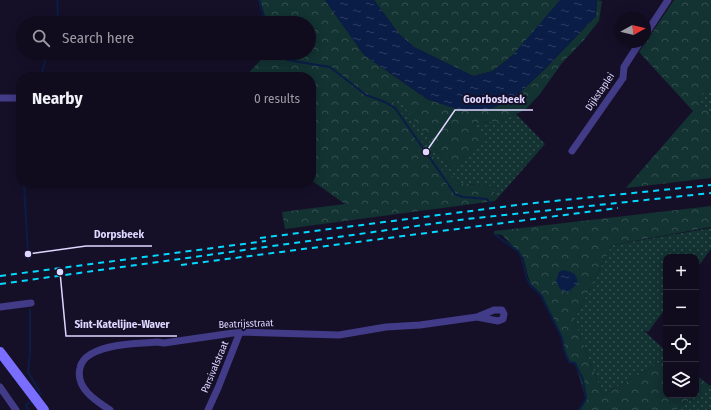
<!DOCTYPE html>
<html lang="en">
<head>
<meta charset="utf-8">
<style>
	:root { --surface:#100c1e; --page:#191527; --text:#f1f3f6; --muted:#9c9ba4; --line:#302c3c }
	body { margin:0; font-family:"Fira Sans Condensed",sans-serif; background:var(--page); color:var(--text) }
	.controls { position:absolute; right:12px; bottom:12px; display:grid; overflow:hidden; border-radius:8px; box-shadow:0 2px 10px #0003 }
	.controls button { width:36px; height:36px; display:grid; place-items:center; padding:0; border:0; border-bottom:1px solid var(--line); background:var(--surface); color:var(--text); font:20px sans-serif }
	.compass { position:absolute; left:615px; top:12px; width:36px; height:36px; border-radius:50%; background:var(--surface); box-shadow:0 2px 10px #0003; rotate:82deg }
	.list { margin:0; padding:0; list-style:none }
	h2 { display:flex; justify-content:space-between; align-items:center; height:52px; margin:0; padding:0 16px; font-size:17px }
	h2 small { font-size:13px; font-weight:400; color:var(--muted) }
	.icon { flex:none; width:22px; height:22px; fill:none; stroke:currentColor; stroke-width:2; stroke-linecap:round; stroke-linejoin:round }
	.map { position:relative; flex:none; width:711px; height:410px; overflow:hidden }
	.search { position:absolute; background:var(--surface); box-shadow:0 2px 10px #0003; left:16px; top:16px; width:300px; height:44px; display:flex; align-items:center; gap:10px; box-sizing:border-box; padding:0 14px; border-radius:22px; color:var(--muted); font-size:15px }
	.panel { position:absolute; background:var(--surface); box-shadow:0 2px 10px #0003; left:16px; top:72px; width:300px; height:116px; border-radius:16px }
	.map>svg:first-child { display:block }
	.grass { fill:url(#grass-dots) }
	.forest { fill:url(#forest-crowns) }
	.water { fill:url(#water-ripples) }
	.lines { fill:none; stroke-linecap:round; stroke-linejoin:round }
	.stream { stroke:#0a1d47; stroke-width:2 }
	.street { stroke:#423b87; stroke-width:7 }
	.secondary { stroke:#796eff; stroke-width:10 }
	.rail { stroke:#03d8ff; stroke-width:2; stroke-dasharray:6 5; stroke-linecap:butt }
	.labels { text-anchor:middle; dominant-baseline:central; stroke-width:4; stroke-linejoin:round; paint-order:stroke }
	.street-label { font-size:10px; fill:#ded7ff; stroke:#151028 }
	.leader { fill:none; stroke:#ded7ff; stroke-width:1.5 }
	.callout-dot { fill:#ded7ff; stroke:#151028; stroke-width:1.5 }
	.callout-label { font-size:11px; text-anchor:middle; font-weight:bold; fill:#ded7ff; stroke:#151028; stroke-width:4; stroke-linejoin:round; paint-order:stroke }
</style>
</head>
<body>
<div class="map">
<svg width="711" height="410" viewBox="0 0 711 410">
	<defs>
		<pattern id="grass-dots" width="8" height="8" patternUnits="userSpaceOnUse"><rect width="8" height="8" fill="#133232"/><path d="M2 2h.1M6 6h.1" fill="none" stroke="#354f51" stroke-width="1.8" stroke-linecap="round"/></pattern>
		<pattern id="forest-crowns" width="20" height="18" patternUnits="userSpaceOnUse"><rect width="20" height="18" fill="#133232"/><path d="M2 6a3 3 0 1 1 6 0M12 15a3 3 0 1 1 6 0" fill="none" stroke="#354f51"/></pattern>
		<pattern id="water-ripples" width="26" height="14" patternUnits="userSpaceOnUse"><rect width="26" height="14" fill="#0a1d47"/><path d="M2 4q2-2 4 0t4 0M15 11q2-2 4 0t4 0" fill="none" stroke="#2d3d63"/></pattern>
	</defs>
	<rect width="100%" height="100%" fill="#151028"/>
	<g class="grass">
		<path d="M 711,86 L 711,114 L 698,99 Z"/>
		<path d="M 398,98 L 451,169 L 469,124 L 501,121 L 516,114 L 545,144 L 495,201 L 494,187 L 460,183 L 448,173 L 445,175 L 392,100 Z"/>
		<path d="M 711,228 L 711,249 L 696,269 L 696,257 L 666,257 L 666,308 L 648,332 L 643,330 L 666,351 L 666,359 L 603,395 L 574,320 L 612,245 Z"/>
		<path d="M 709,385 L 711,386 L 711,410 L 676,410 Z"/>
	</g>
	<g class="forest">
		<path d="M 260,0 L 325,0 L 364,55 L 427,99 L 460,110 L 512,100 L 545,69 L 596,16 L 597,0 L 602,1 L 599,21 L 583,41 L 562,63 L 540,94 L 525,110 L 501,121 L 470,124 L 486,141 L 451,169 L 398,99 L 392,100 L 445,174 L 448,172 L 460,183 L 494,187 L 495,201 L 285,229 L 282,212 L 345,204 L 311,180 L 311,77 L 245,77 L 267,53 L 309,53 L 309,23 L 267,23 Z"/>
		<path d="M 374,0 L 560,0 L 560,2 L 513,55 L 493,71 L 473,76 L 414,47 L 399,34 Z"/>
		<path d="M 674,0 L 711,0 L 711,86 L 698,99 L 711,114 L 711,178 L 626,188 L 693,111 L 639,52 Z"/>
		<path d="M 711,206 L 711,227 L 612,245 L 574,320 L 603,395 L 666,359 L 666,395 L 696,395 L 696,375 L 709,385 L 676,410 L 579,410 L 586,399 L 575,363 L 569,362 L 564,350 L 562,338 L 542,295 L 530,283 L 523,257 L 502,235 L 494,234 L 494,231 Z"/>
	</g>
	<g class="water">
		<path d="M 325,0 L 374,0 L 399,34 L 414,47 L 473,76 L 493,71 L 513,55 L 560,0 L 597,0 L 596,16 L 545,69 L 512,100 L 488,110 L 460,110 L 427,99 L 364,55 Z"/>
		<path d="M 563,270 C 573,272 576,273 578,283 L 567,293 L 560,289 L 556,281 L 559,272 Z"/>
	</g>
	<g class="lines">
		<g class="stream">
			<path d="M 259,0 L 265,23"/>
			<path d="M 55,23 L 58,14 L 57,0"/>
			<path d="M 282,53 L 287,60 L 330,67 L 366,95 L 385,102 L 395,108 L 455,194 L 463,197 L 487,199 L 490,204"/>
			<path d="M 41,77 L 47,53"/>
			<path d="M 24,183 L 28,254"/>
			<path d="M 494,234 L 519,252 L 522,259 L 527,279 L 530,285 L 541,295 L 562,338 L 564,350 L 569,362 L 575,363 L 583,380 L 586,399 L 579,410"/>
			<path d="M 29,258 L 29,260"/>
			<path d="M 30,310 L 30,353 L 28,372 L 41,394 L 39,395"/>
			<path d="M 28,410 L 26,405 L 31,402"/>
		</g>
		<g class="street">
			<path d="M 645,35 L 668,0"/>
			<path d="M 0,98 L 17,98"/>
			<path d="M 572,151 L 623,78 L 624,67 L 640,42"/>
			<path d="M 0,307 L 31,303"/>
			<path d="M 0,387 L 16,410"/>
			<path d="M 110,410 C 96,401 75,388 80,368 C 81,362 86,357 91,354 C 110,343 137,344 157,342 L 164,343 L 240,332 L 339,335 L 386,327 L 420,325 L 477,317 L 498,321 L 503,319 L 504,314 L 502,310 L 494,310 L 477,317"/>
			<path d="M 208,410 L 218,388 L 240,332"/>
		</g>
		<path class="secondary" d="M 0,352 L 44,410"/>
		<g class="rail">
			<path d="M 260,238 L 525,204 L 711,185"/>
			<path d="M 181,265 L 618,208"/>
			<path d="M 0,276 L 266,241"/>
			<path d="M 0,284 L 467,219 L 711,193"/>
		</g>
	</g>
	<g class="labels">
		<g class="street-label">
			<text transform="translate(600 92) rotate(-56)">Dijkstaplei</text>
			<text transform="translate(246 324) rotate(-2)">Beatrijsstraat</text>
			<text transform="translate(215 367) rotate(-67)">Parsivalstraat</text>
		</g>
	</g>
	<path class="leader" d="M426 152L455 110H533M28 254L86 246H152M60 272L66 336H177"/>
	<g class="callout-dot">
		<circle cx="426" cy="152" r="4"/>
		<circle cx="28" cy="254" r="4"/>
		<circle cx="60" cy="272" r="4"/>
	</g>
	<g class="callout-label">
		<text x="494" y="103">Goorbosbeek</text>
		<text x="119" y="238">Dorpsbeek</text>
		<text x="122" y="328">Sint-Katelijne-Waver</text>
	</g>
</svg>
<div class="controls">
<button>+</button>
<button>−</button>
<button><svg class="icon" aria-label="locate" viewBox="0 0 24 24"><circle cx="12" cy="12" r="6"/><path d="M12 2v4M12 18v4M2 12h4M18 12h4"/></svg></button>
<button><svg class="icon" aria-label="layers" viewBox="0 0 24 24"><path d="M12 4l9 5-9 5-9-5zM3 14l9 5 9-5"/></svg></button>
</div>
<svg class="compass" viewBox="-18 -18 36 36"><path d="M0-13l5 13h-10z" fill="#e53935"/><path d="M0 13l5-13h-10z" fill="#9c9ba4"/></svg>
<div class="search"><svg class="icon" aria-label="search" viewBox="0 0 24 24"><circle cx="10" cy="10" r="6"/><path d="M15 15l6 6"/></svg>Search here</div>
<section class="panel">
<h2>Nearby<small>0 results</small></h2>
<ul class="list">
</ul>
</section>
</div>
</body>
</html>
